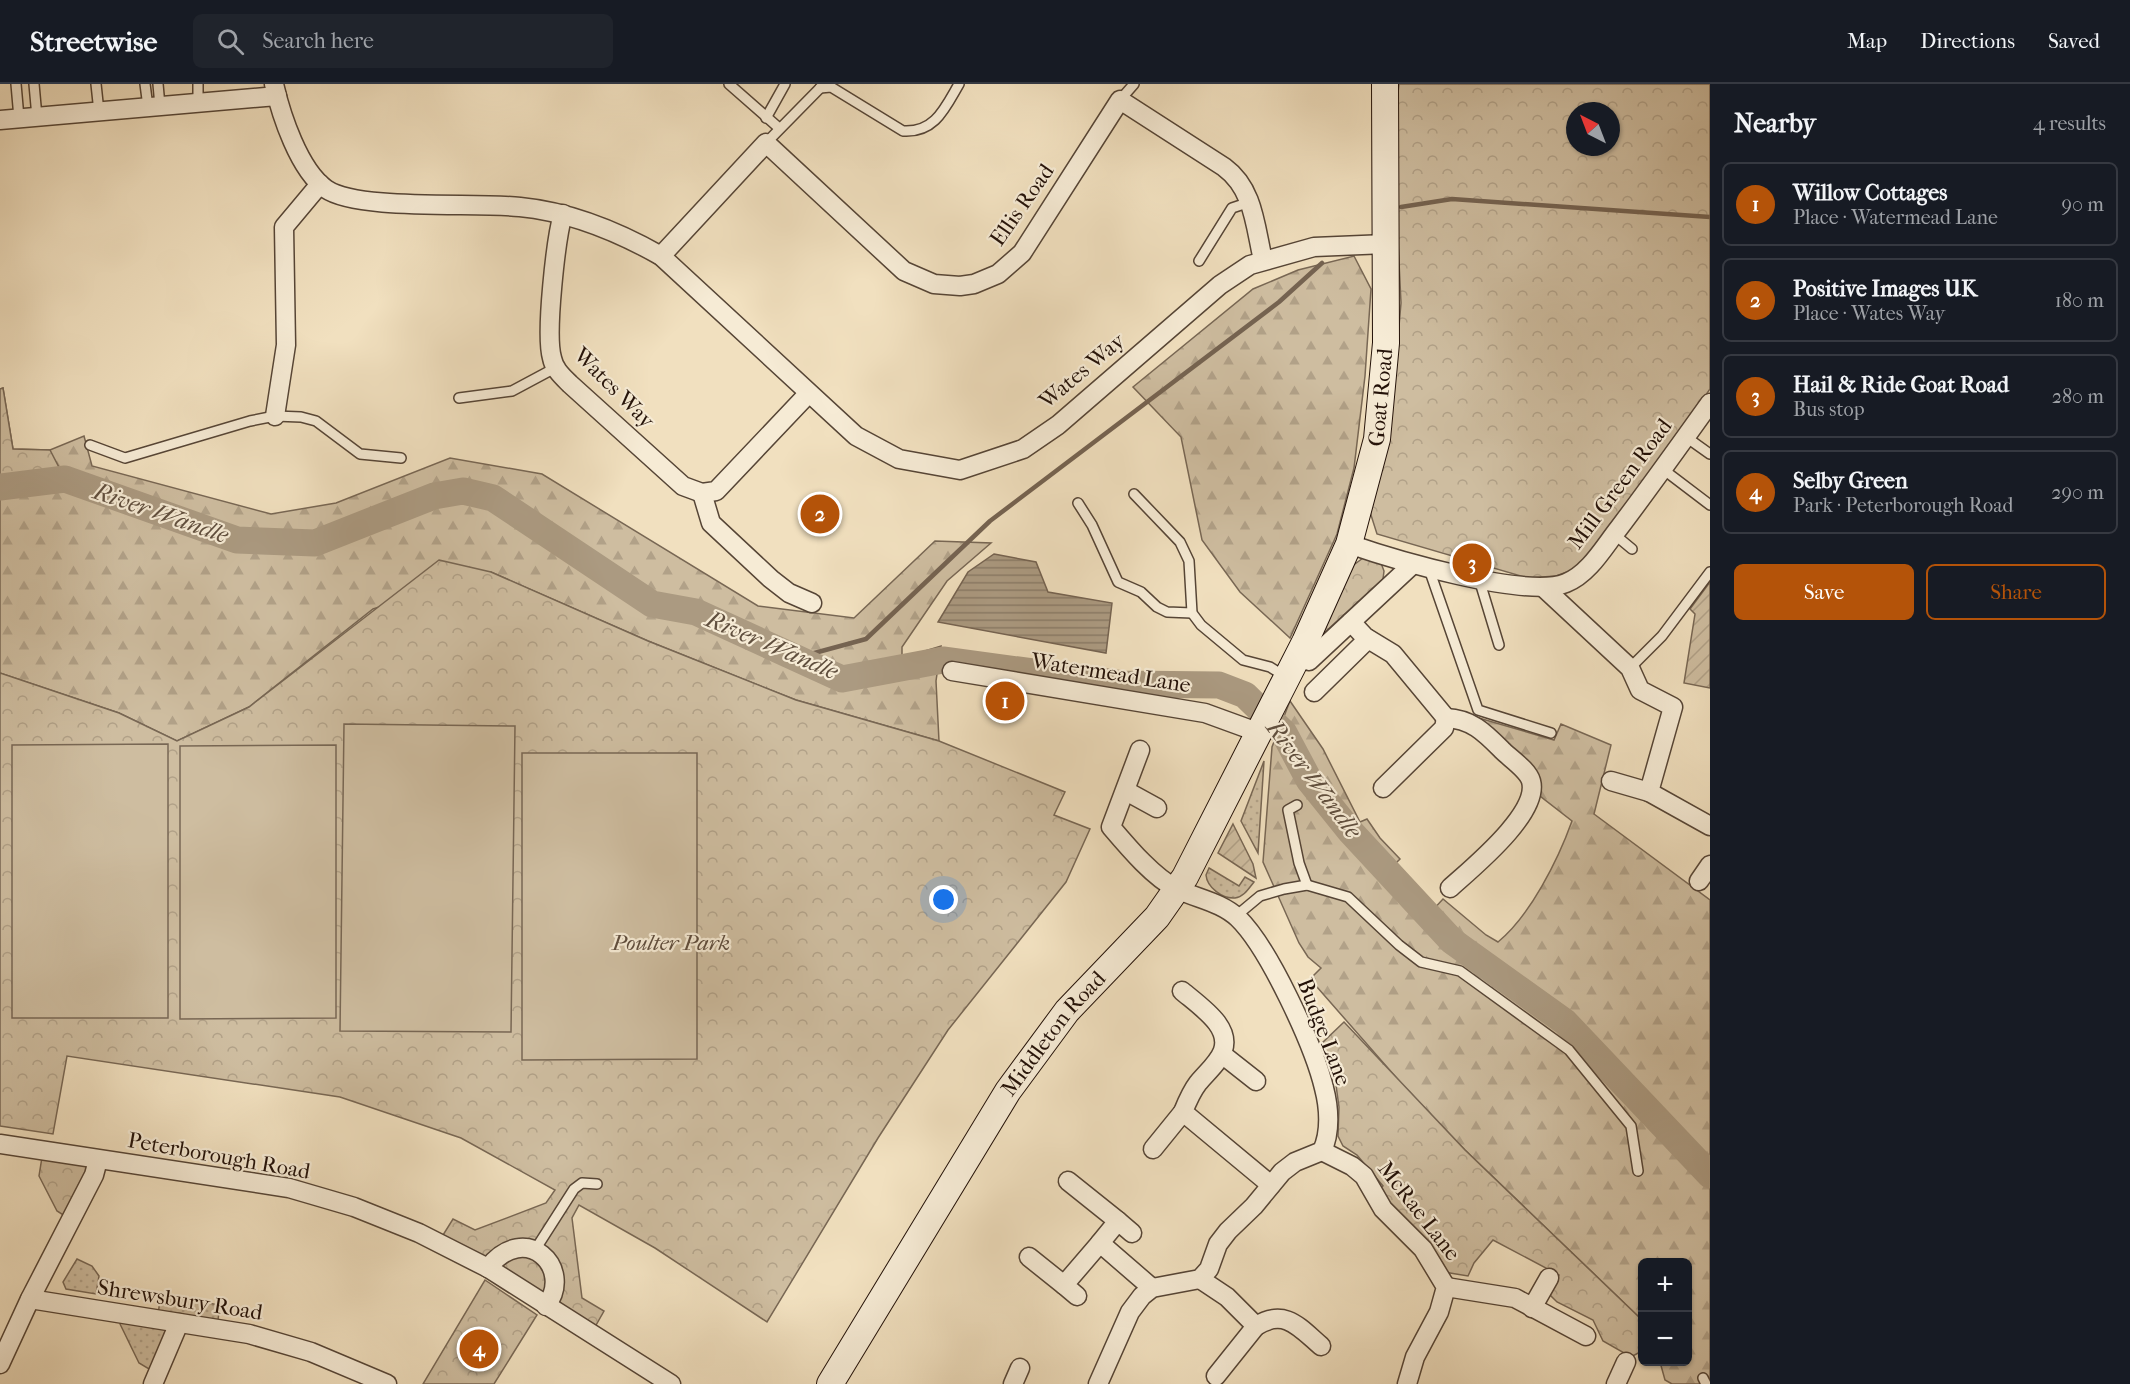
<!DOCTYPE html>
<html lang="en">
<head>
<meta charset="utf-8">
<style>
	:root { --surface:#171b24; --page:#20242c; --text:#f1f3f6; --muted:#9ea1a6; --line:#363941; --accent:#b45309 }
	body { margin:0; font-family:"IM FELL French Canon",serif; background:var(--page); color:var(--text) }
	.controls { position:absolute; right:18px; bottom:18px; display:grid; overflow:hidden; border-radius:9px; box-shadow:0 2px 4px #0004 }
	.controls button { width:54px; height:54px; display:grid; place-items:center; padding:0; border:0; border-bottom:2px solid var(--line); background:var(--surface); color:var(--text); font:30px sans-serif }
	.compass { position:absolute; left:1566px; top:18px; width:54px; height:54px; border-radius:50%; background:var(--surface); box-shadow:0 2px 4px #0004; rotate:318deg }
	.you { position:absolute; left:944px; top:816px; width:21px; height:21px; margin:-15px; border:4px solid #fff; border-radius:50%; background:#1a73e8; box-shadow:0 0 0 9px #1a73e833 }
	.badge { display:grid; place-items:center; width:39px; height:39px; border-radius:50%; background:var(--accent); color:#fff; font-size:20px; font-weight:700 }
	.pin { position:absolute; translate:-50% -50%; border:3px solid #fff; box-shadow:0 2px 6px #0006 }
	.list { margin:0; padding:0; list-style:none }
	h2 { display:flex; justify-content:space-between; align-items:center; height:78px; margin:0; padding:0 24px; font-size:26px }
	h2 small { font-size:20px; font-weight:400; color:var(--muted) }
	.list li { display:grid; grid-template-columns:39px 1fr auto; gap:18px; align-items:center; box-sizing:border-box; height:84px; margin:0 12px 12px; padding:0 12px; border:2px solid var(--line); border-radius:9px }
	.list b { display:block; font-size:22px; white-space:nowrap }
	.list p { margin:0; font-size:20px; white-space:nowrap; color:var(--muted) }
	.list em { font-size:20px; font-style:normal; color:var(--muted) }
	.actions { display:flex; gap:12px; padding:18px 24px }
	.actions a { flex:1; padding:14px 0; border:2px solid var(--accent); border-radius:9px; text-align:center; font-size:21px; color:var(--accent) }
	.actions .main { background:var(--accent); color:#fff }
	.icon { flex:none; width:33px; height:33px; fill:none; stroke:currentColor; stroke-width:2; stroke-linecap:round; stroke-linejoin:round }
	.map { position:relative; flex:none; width:1710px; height:1300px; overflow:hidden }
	header { display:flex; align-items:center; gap:36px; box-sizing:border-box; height:84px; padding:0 30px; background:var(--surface); border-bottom:2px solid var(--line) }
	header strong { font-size:28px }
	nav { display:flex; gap:33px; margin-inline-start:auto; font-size:21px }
	.search { width:420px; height:54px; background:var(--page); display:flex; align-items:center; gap:15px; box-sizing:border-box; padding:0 21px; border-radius:9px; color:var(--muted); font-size:22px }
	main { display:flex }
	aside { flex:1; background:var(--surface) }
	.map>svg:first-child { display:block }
	.grass { fill:url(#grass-dots); stroke:#786754; stroke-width:1.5 }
	.forest { fill:url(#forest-firs); stroke:#786754; stroke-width:1.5 }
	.park { fill:url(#park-crowns); stroke:#786754; stroke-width:1.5; fill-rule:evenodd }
	.garden { fill:url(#garden-furrows); stroke:#786754; stroke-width:1.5 }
	.pitch { fill:#cebda0; stroke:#786754; stroke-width:1.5 }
	.water { fill:url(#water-rules); stroke:#756351; stroke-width:1.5 }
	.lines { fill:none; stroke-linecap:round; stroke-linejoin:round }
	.stream { stroke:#756351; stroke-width:4.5 }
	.river { stroke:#ab9a81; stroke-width:27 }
	.lane-casing { stroke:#564536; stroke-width:12 }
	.street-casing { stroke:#564536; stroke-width:21 }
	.secondary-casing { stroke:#231108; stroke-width:28 }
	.lane { stroke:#f6ebd5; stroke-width:9 }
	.street { stroke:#f6ebd5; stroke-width:18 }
	.secondary { stroke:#f6ebd5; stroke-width:26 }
	.labels { text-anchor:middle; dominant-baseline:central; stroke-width:4.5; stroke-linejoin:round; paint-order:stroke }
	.street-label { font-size:22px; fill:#231108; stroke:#f6ebd5 }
	.park-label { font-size:22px; font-style:italic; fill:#5f4d3d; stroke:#f6ebd5 }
	.water-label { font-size:24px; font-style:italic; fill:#604f3e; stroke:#f6ebd5 }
</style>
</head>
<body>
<header>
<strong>Streetwise</strong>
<div class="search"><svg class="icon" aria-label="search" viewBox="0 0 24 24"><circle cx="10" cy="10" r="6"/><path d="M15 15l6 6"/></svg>Search here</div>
<nav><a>Map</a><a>Directions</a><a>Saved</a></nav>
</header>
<main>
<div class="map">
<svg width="1710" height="1300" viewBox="0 0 1710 1300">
	<defs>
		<pattern id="grass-dots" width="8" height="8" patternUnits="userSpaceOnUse" patternTransform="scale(1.5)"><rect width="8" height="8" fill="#cebda0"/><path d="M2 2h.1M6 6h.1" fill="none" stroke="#b1a188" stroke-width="1.8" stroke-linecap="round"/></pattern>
		<pattern id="forest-firs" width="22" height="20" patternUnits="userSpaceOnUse" patternTransform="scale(1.5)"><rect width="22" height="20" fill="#cebda0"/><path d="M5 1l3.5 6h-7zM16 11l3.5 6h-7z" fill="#b1a188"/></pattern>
		<pattern id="park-crowns" width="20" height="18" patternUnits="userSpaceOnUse" patternTransform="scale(1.5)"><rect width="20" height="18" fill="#cebda0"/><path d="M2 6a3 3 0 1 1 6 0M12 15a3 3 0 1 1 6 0" fill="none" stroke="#b1a188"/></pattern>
		<pattern id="garden-furrows" width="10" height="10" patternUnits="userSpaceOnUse" patternTransform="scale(1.5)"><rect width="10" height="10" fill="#cebda0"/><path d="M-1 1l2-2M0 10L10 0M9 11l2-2" fill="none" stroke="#b1a188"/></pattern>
		<pattern id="water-rules" width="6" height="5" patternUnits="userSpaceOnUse" patternTransform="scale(1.5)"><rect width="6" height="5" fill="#ab9a81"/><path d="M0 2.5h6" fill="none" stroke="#8b7c68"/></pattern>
	</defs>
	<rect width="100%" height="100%" fill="#f1e0bf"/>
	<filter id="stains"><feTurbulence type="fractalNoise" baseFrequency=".00333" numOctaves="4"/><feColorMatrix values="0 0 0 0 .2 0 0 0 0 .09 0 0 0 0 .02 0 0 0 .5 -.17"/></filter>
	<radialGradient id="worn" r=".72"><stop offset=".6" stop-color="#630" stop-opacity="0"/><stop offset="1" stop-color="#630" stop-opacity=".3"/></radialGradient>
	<g class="grass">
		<path d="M 1264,677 L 1258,769 L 1241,737 Z"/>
		<path d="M 1209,784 L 1239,802 L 1245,793 L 1254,798 C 1249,804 1244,813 1235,814 C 1222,815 1207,803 1206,791 Z"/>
		<path d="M 77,1175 L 92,1182 L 99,1192 L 96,1210 L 66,1205 L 63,1198 Z"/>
		<path d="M 161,1211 L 220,1221 L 217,1243 L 157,1236 Z"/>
		<path d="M 121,1234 L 175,1243 L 154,1288 L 139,1279 L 120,1240 Z"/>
	</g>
	<g class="forest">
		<path d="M 1354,172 L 1371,205 L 1365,292 L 1354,384 L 1337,450 L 1290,554 L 1240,508 L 1202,456 L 1181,353 L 1133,303 L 1253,205 L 1298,186 Z"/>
		<path d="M 3,304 L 13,365 L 50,366 L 84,352 L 92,382 L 271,430 L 336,419 L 450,374 L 542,390 L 758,522 L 854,534 L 935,457 L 991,459 L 947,497 L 902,563 L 902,574 L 941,562 L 936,597 L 939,657 L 796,616 L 648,557 L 491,488 L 373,525 L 249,623 L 177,657 L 119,629 L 0,589 L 0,305 Z"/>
		<path d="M 1290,617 L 1323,665 L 1360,738 L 1367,735 L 1380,754 L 1400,775 L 1396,779 L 1401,786 L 1395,792 L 1404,800 L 1399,804 L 1419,829 L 1425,826 L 1430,829 L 1443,815 L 1486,851 L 1498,858 C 1530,832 1558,776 1572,737 L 1540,712 L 1539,698 L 1472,632 L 1554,656 L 1561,640 L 1611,661 L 1594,730 L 1710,816 L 1710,1298 L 1705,1294 L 1701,1300 L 1672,1300 L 1665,1296 L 1660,1278 L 1688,1278 L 1688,1178 L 1642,1178 L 1642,1236 L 1465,1066 L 1401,999 L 1310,895 L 1321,884 L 1308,873 L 1299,859 L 1263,778 L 1272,663 Z"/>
	</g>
	<g class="park">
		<path d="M 1399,0 L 1710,0 L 1710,305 L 1630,421 L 1578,484 L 1556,492 L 1528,494 L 1377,450 L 1370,428 L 1389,357 L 1401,219 L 1393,55 ZM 1575,27 L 1611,27 L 1611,63 L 1575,63 Z"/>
		<path d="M 3,304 L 13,365 L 50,366 L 65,395 L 0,406 L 0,305 Z"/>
		<path d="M 1363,474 L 1381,479 L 1384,487 L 1383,495 L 1324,549 L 1320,548 L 1351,483 Z"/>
		<path d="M 439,476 L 491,488 L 648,557 L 796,616 L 939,657 L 1065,708 L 1054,731 L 1090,745 L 1066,798 L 948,946 L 878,1054 L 767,1238 L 655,1164 L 579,1121 L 572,1134 L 582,1214 L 604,1227 L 591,1250 L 438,1159 L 453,1135 L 475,1146 L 546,1119 L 555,1106 L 461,1054 L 340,1013 L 67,972 L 53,1050 L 0,1042 L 0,589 L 119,629 L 177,657 L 249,623 Z"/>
		<path d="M 1344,938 L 1465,1066 L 1642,1236 L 1642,1267 L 1631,1273 L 1603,1257 L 1593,1236 L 1557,1218 L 1549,1210 L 1559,1191 L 1493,1156 L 1474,1179 L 1468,1192 L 1444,1188 L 1427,1156 L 1395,1127 L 1379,1105 L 1383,1102 L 1357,1071 L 1343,1062 L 1338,1052 L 1339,1023 L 1335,994 L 1320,961 Z"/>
		<path d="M 43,1067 L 98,1076 L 71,1136 L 57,1127 L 39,1092 Z"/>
		<path d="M 485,1196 L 537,1231 L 494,1300 L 423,1300 Z"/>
	</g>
	<g class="garden">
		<path d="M 1710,498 L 1710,604 L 1684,599 L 1695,530 L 1690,525 Z"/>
		<path d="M 1233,740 L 1253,780 L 1256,794 L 1218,769 Z"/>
	</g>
	<g class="pitch">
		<path d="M 344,640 L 515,642 L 511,948 L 340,947 Z"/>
		<path d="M 168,660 L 168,934 L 12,934 L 12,661 Z"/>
		<path d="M 336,661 L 336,934 L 180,935 L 180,662 Z"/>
		<path d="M 522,669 L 697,669 L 697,975 L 522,976 Z"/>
	</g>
	<path class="water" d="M 994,470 L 1036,478 L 1048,508 L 1112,519 L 1106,569 L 938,538 L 968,488 Z"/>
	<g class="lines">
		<g class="stream">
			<path d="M 1401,123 L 1452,115 L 1710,133"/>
			<path d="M 796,574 L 866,555 L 990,437 L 1279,218 L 1322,179"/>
		</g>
		<path class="river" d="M 0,403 L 65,395 L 237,456 L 315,459 L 434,412 L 463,407 L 493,414 L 652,520 L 696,528 L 842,595 L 943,576 L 1123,600 L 1219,601 L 1245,611 L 1284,649 L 1309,696 L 1350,747 L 1452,857 L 1565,938 L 1710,1091"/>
		<defs>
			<g id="lane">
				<path d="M 16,0 L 19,34"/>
				<path d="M 34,0 L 37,33"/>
				<path d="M 96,0 L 99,28"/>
				<path d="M 145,0 L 148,23"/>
				<path d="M 158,0 L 160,22"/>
				<path d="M 198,0 L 198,19"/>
				<path d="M 729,0 L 779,44"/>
				<path d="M 820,4 L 831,3 L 903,47 C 935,49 945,24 959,0"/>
				<path d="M 1120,16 L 1134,0"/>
				<path d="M 766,34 L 785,0"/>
				<path d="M 766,59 L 823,1"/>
				<path d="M 1199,177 L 1232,124 L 1250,118"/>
				<path d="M 459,314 L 512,307 L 555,284"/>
				<path d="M 1686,353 L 1710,370"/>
				<path d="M 90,361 L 125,374 L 250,337 L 275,332 L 301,333 L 316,337 L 360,370 L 401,374"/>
				<path d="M 1664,386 L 1710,421"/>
				<path d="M 1134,410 L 1180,458 L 1189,477 L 1192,529 L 1201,541 L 1243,576 L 1270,583 L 1286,593"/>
				<path d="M 1078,419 L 1092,441 L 1118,498 L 1141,508 L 1157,523 L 1167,528 L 1192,529"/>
				<path d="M 1614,450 L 1632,465"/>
				<path d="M 1429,485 L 1478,626 L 1551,649"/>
				<path d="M 1479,495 L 1499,561"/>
				<path d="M 1630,584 L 1662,552 L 1710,488"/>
				<path d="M 1297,721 L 1288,726 L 1299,779 L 1307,801"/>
				<path d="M 1236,832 L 1260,812 L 1284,805 L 1307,801 L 1348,813 L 1399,861 L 1421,878 L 1460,887 L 1569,966 L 1631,1042 L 1638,1087"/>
				<path d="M 535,1166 L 574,1105 L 582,1099 L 597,1100"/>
				<path d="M 1703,1294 L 1706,1300"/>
			</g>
			<g id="street">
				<path d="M 274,0 C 281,31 299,86 326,105 C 358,127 475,118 520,123 C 571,128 617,147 661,172 L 856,352 L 899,375 L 960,386 L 1023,365 L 1058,341 L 1220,201 L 1250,181 L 1314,163 L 1386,160"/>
				<path d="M 0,36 L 277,12"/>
				<path d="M 563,130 C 556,154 545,250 552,274 C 554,285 562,292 570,300 L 683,402 L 702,409 L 716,407 L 808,310"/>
				<path d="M 661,172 L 766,59 L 904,187 L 934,200 L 960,202 L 974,200 L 998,190 L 1022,169 L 1120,16 L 1224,83 C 1254,105 1255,142 1263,176"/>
				<path d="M 275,332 L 286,261 L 284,143 L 320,100"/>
				<path d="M 702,409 L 711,439 L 771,495 L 789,509 L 812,519"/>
				<path d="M 1349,460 C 1392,475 1526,515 1566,499 C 1589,490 1604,463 1619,444 C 1650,403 1680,361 1710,319"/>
				<path d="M 1544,504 L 1630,584 L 1640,606 L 1673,623 L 1649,708 L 1710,742"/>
				<path d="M 1351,538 L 1365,553 L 1393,570 L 1446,634"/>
				<path d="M 1309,577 L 1412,481"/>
				<path d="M 952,587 L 1205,629 L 1260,649"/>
				<path d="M 1314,608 L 1368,555"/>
				<path d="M 1446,634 C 1472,635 1485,649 1503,667 C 1511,675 1528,686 1531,697 C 1540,729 1472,784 1450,804"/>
				<path d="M 1611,697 L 1649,708"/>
				<path d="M 1383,704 L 1444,644 L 1446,634"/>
				<path d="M 1126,707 L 1157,724"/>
				<path d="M 1699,797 L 1710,781"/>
				<path d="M 1182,907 C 1194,917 1208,927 1217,939 C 1236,965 1214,980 1198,999 C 1191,1008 1187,1018 1183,1028 L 1271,1101"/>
				<path d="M 1223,971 L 1256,997"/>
				<path d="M 0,1060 L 289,1104 L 354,1123 L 419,1149 L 488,1184 L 671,1300"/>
				<path d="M 1153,1065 L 1183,1028"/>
				<path d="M 1322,1067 L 1352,1082 L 1364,1092 L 1383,1125 L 1423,1165 L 1446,1203 L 1439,1228 L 1415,1273 L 1407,1300"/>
				<path d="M 1068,1097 L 1118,1137"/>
				<path d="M 1132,1149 L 1118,1137 L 1100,1159 L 1152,1204"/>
				<path d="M 1029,1173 L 1064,1201"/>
				<path d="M 488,1184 C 525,1136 575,1184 546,1222"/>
				<path d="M 1200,1195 L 1227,1213 L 1256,1242 C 1285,1224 1299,1243 1321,1262"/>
				<path d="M 1446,1203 L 1515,1214 L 1586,1252"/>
				<path d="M 1077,1212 L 1064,1201 L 1100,1159"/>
				<path d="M 30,1215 L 249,1250 L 311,1268 L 387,1300"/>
				<path d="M 1532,1224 L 1549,1194"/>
				<path d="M 0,1280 L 30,1215 L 94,1091 L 98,1076"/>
				<path d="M 1216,1292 L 1256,1242"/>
				<path d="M 153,1300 L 179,1239"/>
				<path d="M 1013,1300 L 1020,1284"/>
				<path d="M 1098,1300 L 1130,1228 L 1142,1212 L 1152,1204 L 1200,1195 L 1209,1185 L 1218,1160 L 1228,1147 L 1254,1122 L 1282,1088 L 1295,1078 L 1322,1067 C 1331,1048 1329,1023 1324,1004 C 1314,962 1269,864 1238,834 C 1221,818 1198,815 1177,805 C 1154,794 1128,763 1111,743 L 1140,666"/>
				<path d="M 1616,1300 L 1626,1278"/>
			</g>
			<g id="secondary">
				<path id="s1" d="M 830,1300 L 1008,1007 L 1067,927 L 1157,833 L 1185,793 L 1305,558 L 1349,460 L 1377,355 L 1386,259 L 1385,0"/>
			</g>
		</defs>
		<use href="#lane" class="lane-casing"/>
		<use href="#street" class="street-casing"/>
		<use href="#secondary" class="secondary-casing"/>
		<use href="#lane" class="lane"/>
		<use href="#street" class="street"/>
		<use href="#secondary" class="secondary"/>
	</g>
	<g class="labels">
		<g class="street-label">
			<text transform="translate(1022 121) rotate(-55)">Ellis Road</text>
			<text transform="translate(1082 287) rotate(-40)">Wates Way</text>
			<text transform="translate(614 304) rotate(45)">Wates Way</text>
			<text stroke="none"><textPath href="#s1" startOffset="1143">Goat Road</textPath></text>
			<text transform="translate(1620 400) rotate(-53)">Mill Green Road</text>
			<text transform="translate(1111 589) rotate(9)">Watermead Lane</text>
			<text transform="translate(1324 948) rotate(69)">Budge Lane</text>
			<text stroke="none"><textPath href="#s1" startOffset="416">Middleton Road</textPath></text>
			<text transform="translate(219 1072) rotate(10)">Peterborough Road</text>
			<text transform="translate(1419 1127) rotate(52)">McRae Lane</text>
			<text transform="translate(180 1216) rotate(9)">Shrewsbury Road</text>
		</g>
		<g class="park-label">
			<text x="671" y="859">Poulter Park</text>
		</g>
		<g class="water-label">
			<text transform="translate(161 429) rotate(19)">River Wandle</text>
			<text transform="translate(772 561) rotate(23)">River Wandle</text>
			<text transform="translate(1314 695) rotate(53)">River Wandle</text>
		</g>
	</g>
	<rect width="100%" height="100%" filter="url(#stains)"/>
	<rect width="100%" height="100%" fill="url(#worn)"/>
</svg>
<div class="controls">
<button>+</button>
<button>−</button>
</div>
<svg class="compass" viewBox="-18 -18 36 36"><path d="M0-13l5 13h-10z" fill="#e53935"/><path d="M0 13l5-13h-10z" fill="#9ea1a6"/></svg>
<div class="you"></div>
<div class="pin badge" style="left:1005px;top:617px">1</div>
<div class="pin badge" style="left:820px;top:430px">2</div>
<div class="pin badge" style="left:1472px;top:479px">3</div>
<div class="pin badge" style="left:479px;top:1265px">4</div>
</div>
<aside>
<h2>Nearby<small>4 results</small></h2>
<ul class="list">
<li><span class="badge">1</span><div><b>Willow Cottages</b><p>Place · Watermead Lane</p></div><em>90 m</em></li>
<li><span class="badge">2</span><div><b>Positive Images UK</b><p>Place · Wates Way</p></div><em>180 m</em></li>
<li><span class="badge">3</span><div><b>Hail &amp; Ride Goat Road</b><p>Bus stop</p></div><em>280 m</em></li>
<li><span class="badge">4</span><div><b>Selby Green</b><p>Park · Peterborough Road</p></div><em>290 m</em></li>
</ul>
<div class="actions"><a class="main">Save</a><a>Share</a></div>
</aside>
</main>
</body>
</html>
